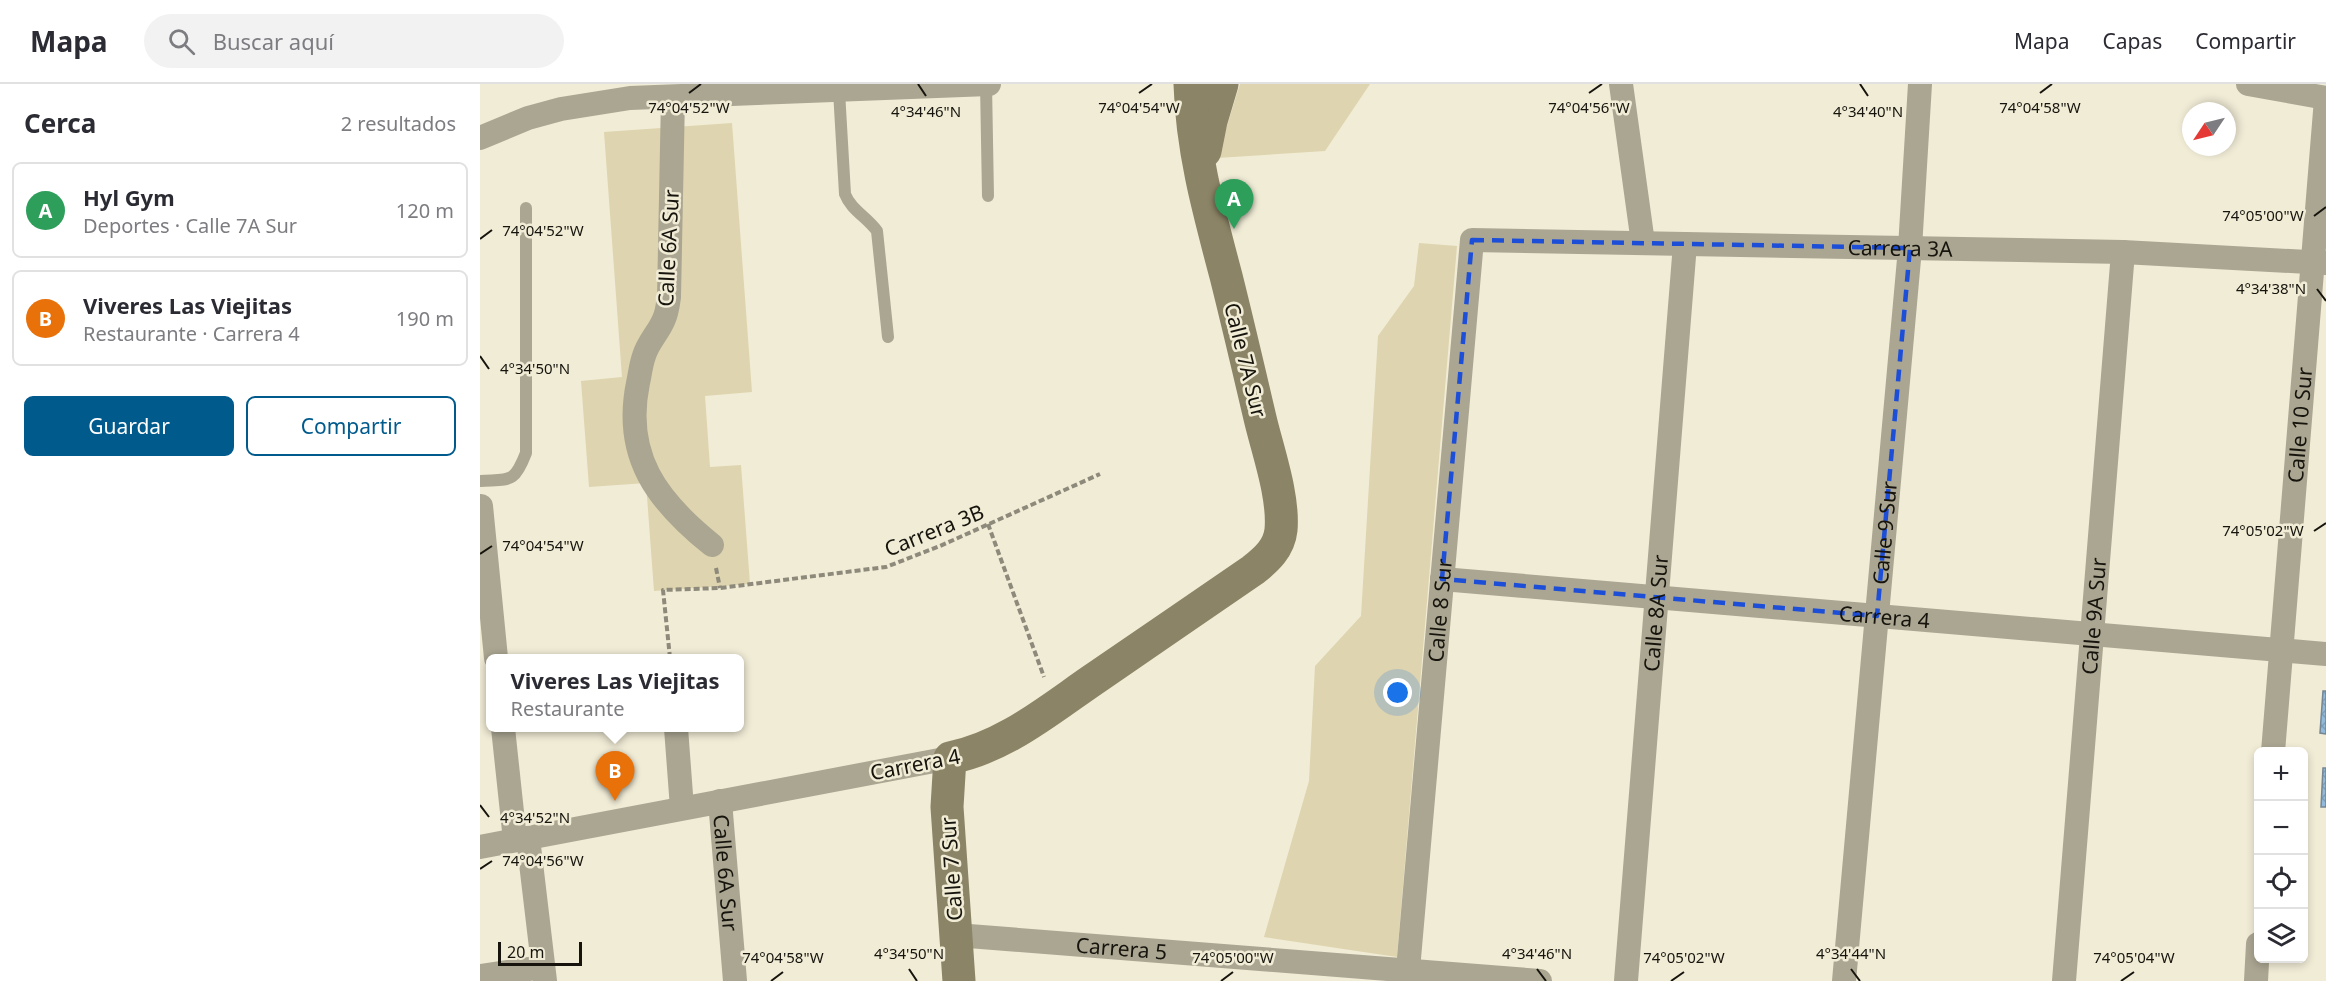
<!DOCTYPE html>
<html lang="es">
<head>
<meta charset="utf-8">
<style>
	:root { --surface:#fff; --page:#f2f2f3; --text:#2b2b33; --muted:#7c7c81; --line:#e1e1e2; --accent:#015a8c }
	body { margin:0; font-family:"Noto Sans",sans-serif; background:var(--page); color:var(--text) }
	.controls { position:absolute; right:18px; bottom:18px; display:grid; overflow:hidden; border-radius:9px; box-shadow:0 3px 9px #0003 }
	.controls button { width:54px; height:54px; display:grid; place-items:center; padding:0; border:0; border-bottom:2px solid var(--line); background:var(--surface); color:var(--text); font:30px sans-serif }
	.compass { position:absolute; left:1702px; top:18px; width:54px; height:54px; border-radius:50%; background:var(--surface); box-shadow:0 3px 9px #0003; rotate:235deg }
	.scale { position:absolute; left:18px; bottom:15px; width:84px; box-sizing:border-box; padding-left:6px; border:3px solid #16140d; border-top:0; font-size:16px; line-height:21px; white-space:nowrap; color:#16140d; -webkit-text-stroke:4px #f1ecd6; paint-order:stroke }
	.you { position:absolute; left:918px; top:609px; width:21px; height:21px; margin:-15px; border:4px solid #fff; border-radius:50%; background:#1a73e8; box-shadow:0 0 0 9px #1a73e833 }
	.badge { display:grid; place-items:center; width:39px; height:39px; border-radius:50%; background:var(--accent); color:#fff; font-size:20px; font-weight:700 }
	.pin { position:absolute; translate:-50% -50px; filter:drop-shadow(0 2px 3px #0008) }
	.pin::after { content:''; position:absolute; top:32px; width:21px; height:18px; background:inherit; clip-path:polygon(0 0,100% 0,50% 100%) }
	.popup { position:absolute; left:6px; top:570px; width:258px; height:78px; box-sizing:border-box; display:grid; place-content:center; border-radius:9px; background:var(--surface); filter:drop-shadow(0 2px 4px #0005); font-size:20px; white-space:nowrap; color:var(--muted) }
	.popup b { font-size:22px; color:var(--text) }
	.popup::after { content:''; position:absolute; left:50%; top:100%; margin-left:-12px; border:12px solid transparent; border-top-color:var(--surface) }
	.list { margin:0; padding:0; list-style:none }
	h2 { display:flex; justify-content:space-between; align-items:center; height:78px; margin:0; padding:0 24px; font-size:26px }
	h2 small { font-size:20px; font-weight:400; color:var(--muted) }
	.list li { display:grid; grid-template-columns:39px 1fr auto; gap:18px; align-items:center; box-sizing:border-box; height:96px; margin:0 12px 12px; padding:0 12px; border:2px solid var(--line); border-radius:9px }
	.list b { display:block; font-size:22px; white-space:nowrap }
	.list p { margin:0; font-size:20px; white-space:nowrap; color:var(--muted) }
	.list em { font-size:20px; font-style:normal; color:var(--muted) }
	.actions { display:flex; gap:12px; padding:18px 24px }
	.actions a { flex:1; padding:14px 0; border:2px solid var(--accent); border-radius:9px; text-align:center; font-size:21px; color:var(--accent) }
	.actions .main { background:var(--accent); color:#fff }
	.icon { flex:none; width:33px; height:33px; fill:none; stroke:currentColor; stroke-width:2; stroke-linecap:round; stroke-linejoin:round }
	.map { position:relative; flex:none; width:1846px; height:897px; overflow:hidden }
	header { display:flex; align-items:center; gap:36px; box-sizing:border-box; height:84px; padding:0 30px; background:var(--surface); border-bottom:2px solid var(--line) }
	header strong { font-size:28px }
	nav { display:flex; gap:33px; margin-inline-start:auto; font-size:21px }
	.search { width:420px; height:54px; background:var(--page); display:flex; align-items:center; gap:15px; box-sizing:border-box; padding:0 21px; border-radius:33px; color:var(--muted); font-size:22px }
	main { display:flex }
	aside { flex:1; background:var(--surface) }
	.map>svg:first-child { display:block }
	.green { fill:#ded4af }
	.building { fill:url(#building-cross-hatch); stroke:#758694; stroke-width:1.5 }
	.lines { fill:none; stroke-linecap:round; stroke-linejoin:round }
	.path { stroke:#8e8a7b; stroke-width:4; stroke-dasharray:6 3; stroke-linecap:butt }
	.lane { stroke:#aba692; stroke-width:12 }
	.street { stroke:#aba692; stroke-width:24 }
	.secondary { stroke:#8c8466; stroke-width:33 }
	.marked { fill:none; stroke:#1d4ed8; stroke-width:4.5; stroke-dasharray:12 8; stroke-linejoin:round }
	.ticks { fill:none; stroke:#16140d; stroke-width:2 }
	.labels { text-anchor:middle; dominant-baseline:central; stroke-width:5; stroke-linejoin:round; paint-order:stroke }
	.street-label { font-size:21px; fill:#16140d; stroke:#f1ecd6 }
	.ticks-label { font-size:15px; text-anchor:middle; fill:#16140d; stroke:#f1ecd6; stroke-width:5; stroke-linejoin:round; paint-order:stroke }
</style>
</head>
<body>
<header>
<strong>Mapa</strong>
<div class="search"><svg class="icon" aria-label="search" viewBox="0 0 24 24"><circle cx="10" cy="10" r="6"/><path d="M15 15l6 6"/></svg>Buscar aquí</div>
<nav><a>Mapa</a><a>Capas</a><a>Compartir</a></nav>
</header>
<main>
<aside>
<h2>Cerca<small>2 resultados</small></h2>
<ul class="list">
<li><span class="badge" style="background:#2e9e5b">A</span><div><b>Hyl Gym</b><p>Deportes · Calle 7A Sur</p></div><em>120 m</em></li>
<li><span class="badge" style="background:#e8710a">B</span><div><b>Viveres Las Viejitas</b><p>Restaurante · Carrera 4</p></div><em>190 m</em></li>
</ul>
<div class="actions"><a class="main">Guardar</a><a>Compartir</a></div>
</aside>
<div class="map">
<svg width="1846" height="897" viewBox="0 0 1846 897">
	<defs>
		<pattern id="building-cross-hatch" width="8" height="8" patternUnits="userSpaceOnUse" patternTransform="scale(1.5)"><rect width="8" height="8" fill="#91b9da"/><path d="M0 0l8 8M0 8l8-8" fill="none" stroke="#7c9eba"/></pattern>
	</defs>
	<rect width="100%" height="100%" fill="#f1ecd6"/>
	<g class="green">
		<path d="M 760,0 L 890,0 L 845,67 L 737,74 Z"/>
		<path d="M 252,39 L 272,308 L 225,312 L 230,383 L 261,381 L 270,500 L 174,507 L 166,399 L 109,403 L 101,297 L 142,293 L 124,48 Z"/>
		<path d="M 939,159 L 977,162 L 917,873 L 784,853 L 829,697 L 835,582 L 881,532 L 898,252 L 934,202 Z"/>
	</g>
	<g class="building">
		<path d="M 1843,607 L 1846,607 L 1846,650 L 1840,649 Z"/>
		<path d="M 1843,684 L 1846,684 L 1846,723 L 1841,723 Z"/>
	</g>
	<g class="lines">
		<g class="path">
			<path d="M 508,440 L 564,593"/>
			<path d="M 236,484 L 240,504"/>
			<path d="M 190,574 L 183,506 L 240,504 L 406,483 L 460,462 L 620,390"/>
		</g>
		<g class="lane">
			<path d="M 506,0 L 508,112"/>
			<path d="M 359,7 L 365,110 C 371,126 387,133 397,147 L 408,253"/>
			<path d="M 0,397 C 30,395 34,400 46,369 L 46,124"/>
		</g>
		<g class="street">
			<path d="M 1141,0 L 1163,159"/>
			<path d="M 1768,0 L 1846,14"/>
			<path d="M 193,13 L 189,213 C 188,220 187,229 184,235 C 179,248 168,258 164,272 C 161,280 160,290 158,299 C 143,372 177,417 232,461"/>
			<path d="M 0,54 L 48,34 L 81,25 L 150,14 L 509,0"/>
			<path d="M 1,422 L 16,574"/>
			<path id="s1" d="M 962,495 L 1846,570"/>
			<path d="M 23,644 L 35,756"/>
			<path d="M 196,644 L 202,724"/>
			<path id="s2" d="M 1793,668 L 1846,15"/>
			<path id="s3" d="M 240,717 L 255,897"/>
			<path d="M 48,754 L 65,897"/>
			<path d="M 0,763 L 470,674"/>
			<path id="s4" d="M 476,851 L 1060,897"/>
			<path d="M 0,892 L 63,883"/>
			<path id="s5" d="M 927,897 L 992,156 L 1643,168 L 1846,179"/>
			<path id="s6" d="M 1146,897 L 1205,160"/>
			<path id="s7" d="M 1364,897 L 1430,164 L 1440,0"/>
			<path id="s8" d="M 1584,897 L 1643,168"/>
			<path d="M 1776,897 L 1778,860"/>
		</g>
		<g class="secondary">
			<path d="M 725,67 L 731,37 L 742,0"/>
			<path d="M 479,897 L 467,723 L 470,674 C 526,663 571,624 617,593 C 669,557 721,522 773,486 C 787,475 799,464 801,446 C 804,412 788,368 780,334 C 769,287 758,240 746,192 C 729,128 712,67 710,0"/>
		</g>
	</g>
	<path class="marked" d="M 992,156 L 1430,164 L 1397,532 L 962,495 Z"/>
	<path class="ticks" d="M 438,0 L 446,12M 1380,0 L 1388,12M 209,9 L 221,0M 659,9 L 672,0M 1109,9 L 1122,0M 1560,9 L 1572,0M 1834,132 L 1846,123M 0,155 L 12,146M 1837,205 L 1846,217M 0,272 L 9,285M 1834,447 L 1846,439M 0,470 L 12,462M 0,721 L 9,733M 0,785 L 12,777M 429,885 L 437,897M 1057,885 L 1066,897M 1371,885 L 1380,897M 291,897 L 303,888M 741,897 L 753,888M 1191,897 L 1204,888M 1641,897 L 1654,888"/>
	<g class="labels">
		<g class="street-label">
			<text transform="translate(188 164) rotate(-87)">Calle 6A Sur</text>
			<text stroke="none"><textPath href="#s5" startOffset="1172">Carrera 3A</textPath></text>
			<text transform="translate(766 276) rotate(76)">Calle 7A Sur</text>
			<text stroke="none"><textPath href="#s2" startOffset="328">Calle 10 Sur</textPath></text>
			<text transform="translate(454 446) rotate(-22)">Carrera 3B</text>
			<text stroke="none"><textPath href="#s7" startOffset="450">Calle 9 Sur</textPath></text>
			<text stroke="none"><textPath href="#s5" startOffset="372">Calle 8 Sur</textPath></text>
			<text stroke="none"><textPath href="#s6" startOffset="369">Calle 8A Sur</textPath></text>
			<text stroke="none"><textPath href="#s1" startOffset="444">Carrera 4</textPath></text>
			<text stroke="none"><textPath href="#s8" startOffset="366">Calle 9A Sur</textPath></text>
			<text transform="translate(435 680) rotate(-11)">Carrera 4</text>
			<text transform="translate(471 785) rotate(-94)">Calle 7 Sur</text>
			<text stroke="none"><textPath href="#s3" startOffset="72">Calle 6A Sur</textPath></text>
			<text stroke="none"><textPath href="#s4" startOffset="166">Carrera 5</textPath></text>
		</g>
	</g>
	<g class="ticks-label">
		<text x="209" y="29">74°04'52"W</text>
		<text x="1560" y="29">74°04'58"W</text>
		<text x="659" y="29">74°04'54"W</text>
		<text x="1109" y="29">74°04'56"W</text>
		<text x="446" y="33">4°34'46"N</text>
		<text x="1388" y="33">4°34'40"N</text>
		<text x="1783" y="137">74°05'00"W</text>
		<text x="63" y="152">74°04'52"W</text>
		<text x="1791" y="210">4°34'38"N</text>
		<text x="55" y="290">4°34'50"N</text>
		<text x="1783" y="452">74°05'02"W</text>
		<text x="63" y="467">74°04'54"W</text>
		<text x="55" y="739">4°34'52"N</text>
		<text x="63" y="782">74°04'56"W</text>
		<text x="429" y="875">4°34'50"N</text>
		<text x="1057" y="875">4°34'46"N</text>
		<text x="1371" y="875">4°34'44"N</text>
		<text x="303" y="879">74°04'58"W</text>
		<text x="753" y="879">74°05'00"W</text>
		<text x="1204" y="879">74°05'02"W</text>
		<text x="1654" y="879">74°05'04"W</text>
	</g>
</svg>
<div class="controls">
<button>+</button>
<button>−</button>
<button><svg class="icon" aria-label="locate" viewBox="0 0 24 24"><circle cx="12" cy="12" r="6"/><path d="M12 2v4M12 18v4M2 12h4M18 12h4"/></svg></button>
<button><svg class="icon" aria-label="layers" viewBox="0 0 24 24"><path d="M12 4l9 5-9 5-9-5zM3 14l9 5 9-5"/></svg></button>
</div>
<svg class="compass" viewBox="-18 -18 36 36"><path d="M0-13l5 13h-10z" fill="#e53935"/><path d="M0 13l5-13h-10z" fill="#7c7c81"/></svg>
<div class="scale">20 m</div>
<div class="you"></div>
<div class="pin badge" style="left:754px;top:145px;background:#2e9e5b">A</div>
<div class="pin badge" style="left:135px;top:717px;background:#e8710a">B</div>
<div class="popup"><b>Viveres Las Viejitas</b>Restaurante</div>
</div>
</main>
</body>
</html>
